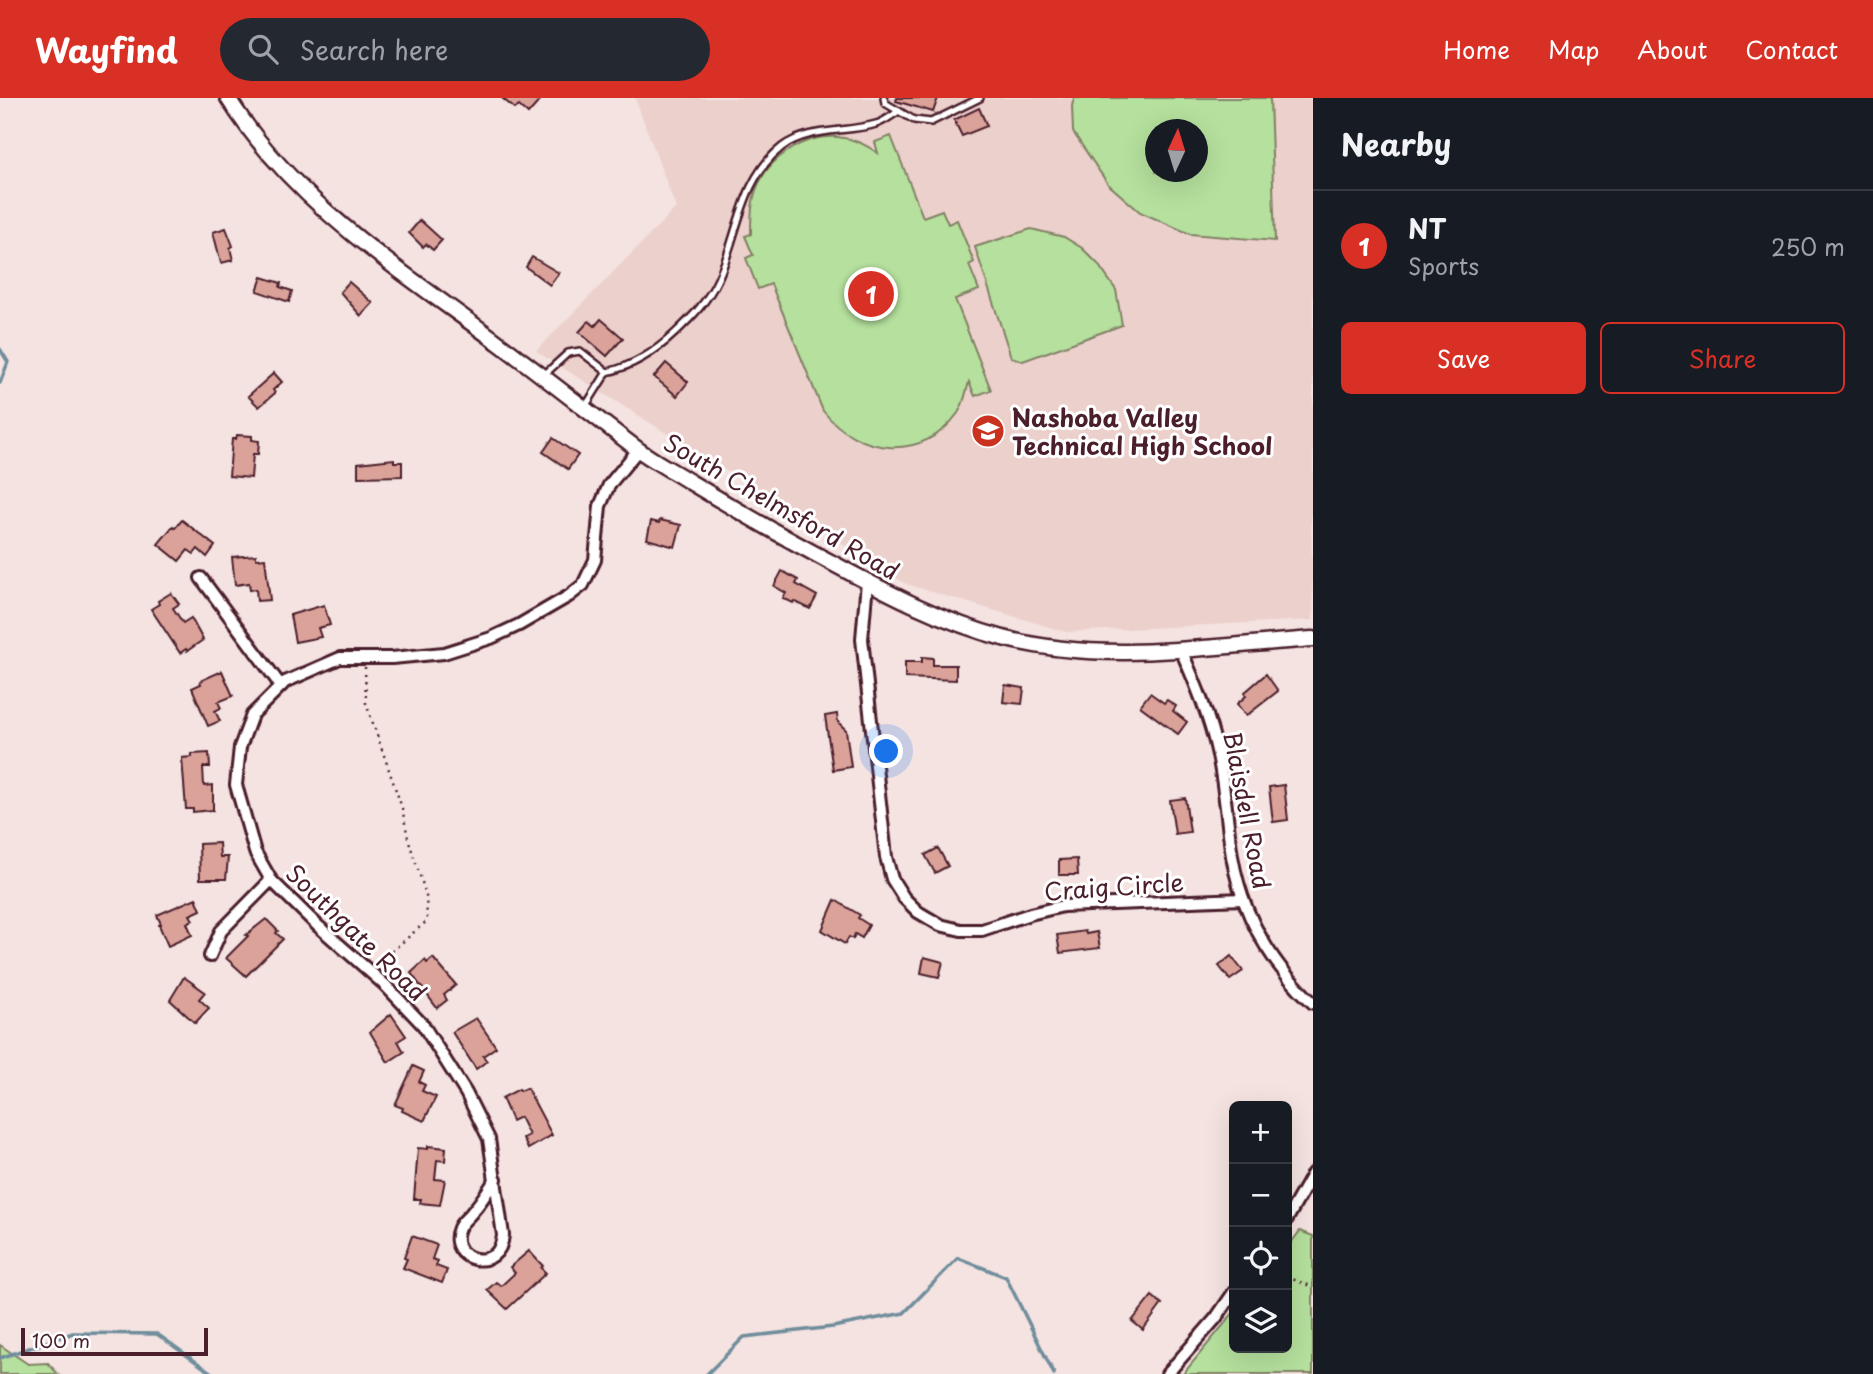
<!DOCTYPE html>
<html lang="en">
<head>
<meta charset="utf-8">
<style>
	:root { --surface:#171b24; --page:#242831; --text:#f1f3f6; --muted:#9ea1a6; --line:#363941; --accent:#d93025 }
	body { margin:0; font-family:"Playpen Sans",sans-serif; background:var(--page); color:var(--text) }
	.controls { position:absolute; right:21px; bottom:21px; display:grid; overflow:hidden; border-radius:10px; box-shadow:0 7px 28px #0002 }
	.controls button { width:63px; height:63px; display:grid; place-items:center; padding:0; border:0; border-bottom:2px solid var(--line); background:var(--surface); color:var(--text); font:35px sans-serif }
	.compass { position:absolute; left:1145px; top:21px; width:63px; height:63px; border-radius:50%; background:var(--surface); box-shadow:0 7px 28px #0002; rotate:4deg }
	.scale { position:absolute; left:21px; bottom:18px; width:187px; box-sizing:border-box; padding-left:7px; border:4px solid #4a1f2b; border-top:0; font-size:19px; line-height:24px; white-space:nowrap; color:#4a1f2b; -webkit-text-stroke:5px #fff; paint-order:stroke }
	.you { position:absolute; left:887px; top:654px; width:24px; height:24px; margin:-18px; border:5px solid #fff; border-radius:50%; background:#1a73e8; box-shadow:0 0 0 10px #1a73e833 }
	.badge { display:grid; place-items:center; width:46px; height:46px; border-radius:50%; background:var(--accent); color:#fff; font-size:23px; font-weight:700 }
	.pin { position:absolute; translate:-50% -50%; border:4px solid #fff; box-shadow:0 2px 7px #0006 }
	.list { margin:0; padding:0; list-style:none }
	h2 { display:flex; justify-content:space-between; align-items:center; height:91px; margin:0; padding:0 28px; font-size:30px }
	h2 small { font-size:23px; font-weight:400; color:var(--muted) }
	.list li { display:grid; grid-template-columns:46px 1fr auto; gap:21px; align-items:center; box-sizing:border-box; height:112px; padding:0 28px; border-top:2px solid var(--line) }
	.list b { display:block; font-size:26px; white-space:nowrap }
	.list p { margin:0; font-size:23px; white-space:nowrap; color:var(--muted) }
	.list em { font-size:23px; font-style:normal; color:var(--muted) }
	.actions { display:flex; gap:14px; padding:21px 28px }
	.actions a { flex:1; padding:16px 0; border:2px solid var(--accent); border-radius:10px; text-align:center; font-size:24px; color:var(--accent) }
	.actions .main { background:var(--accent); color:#fff }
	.icon { flex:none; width:38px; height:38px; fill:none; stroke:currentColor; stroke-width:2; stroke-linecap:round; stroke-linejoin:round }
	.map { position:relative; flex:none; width:1313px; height:1276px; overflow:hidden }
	header { display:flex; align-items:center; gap:42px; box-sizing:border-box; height:98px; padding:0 35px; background:var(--accent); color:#fff }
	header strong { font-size:33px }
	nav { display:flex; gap:38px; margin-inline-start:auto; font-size:24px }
	.search { width:490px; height:63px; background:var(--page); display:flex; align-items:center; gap:18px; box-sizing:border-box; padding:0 24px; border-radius:38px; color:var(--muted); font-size:26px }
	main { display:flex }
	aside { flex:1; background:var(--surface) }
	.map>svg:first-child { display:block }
	.built { fill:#ecd0cc; fill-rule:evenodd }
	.green { fill:#b5e09d; stroke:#808064; stroke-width:2; fill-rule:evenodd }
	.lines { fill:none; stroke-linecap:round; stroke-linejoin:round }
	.stream { stroke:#708d9c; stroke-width:3.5 }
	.building { fill:#dba29a; stroke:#4a1f2b; stroke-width:2 }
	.service-casing { stroke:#4a1f2b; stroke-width:10 }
	.minor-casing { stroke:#4a1f2b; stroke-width:16 }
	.secondary-casing { stroke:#4a1f2b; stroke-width:19 }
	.path { stroke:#4a1f2b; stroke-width:2.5; stroke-dasharray:2 5; stroke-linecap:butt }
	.service { stroke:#fff; stroke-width:5 }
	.minor { stroke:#fff; stroke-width:10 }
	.secondary { stroke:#fff; stroke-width:14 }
	.labels { text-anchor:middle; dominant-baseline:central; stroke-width:6; stroke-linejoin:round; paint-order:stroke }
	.poi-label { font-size:24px; font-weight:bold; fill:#4a1f2b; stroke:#fff; text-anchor:start }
	.street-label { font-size:24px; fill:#4a1f2b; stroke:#fff }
</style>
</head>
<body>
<header>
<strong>Wayfind</strong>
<div class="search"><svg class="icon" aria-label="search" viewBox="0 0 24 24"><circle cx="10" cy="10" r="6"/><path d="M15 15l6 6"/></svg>Search here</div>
<nav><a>Home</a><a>Map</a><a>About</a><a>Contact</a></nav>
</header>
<main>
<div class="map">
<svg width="1313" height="1276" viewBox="0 0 1313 1276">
	<rect width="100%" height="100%" fill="#f4e3e1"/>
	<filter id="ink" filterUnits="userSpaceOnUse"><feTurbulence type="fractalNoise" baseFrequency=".0143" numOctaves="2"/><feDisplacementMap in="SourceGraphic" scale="14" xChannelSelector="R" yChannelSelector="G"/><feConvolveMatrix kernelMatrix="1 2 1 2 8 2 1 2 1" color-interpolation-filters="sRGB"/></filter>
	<g filter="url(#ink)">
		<path class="built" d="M 635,0 L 1313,0 L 1313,413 L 1311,414 L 1313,522 L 1066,534 L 906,486 L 536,253 L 676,110 ZM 1156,32 L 1198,32 L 1198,74 L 1156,74 Z"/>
		<g class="green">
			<path d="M 1074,0 L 1270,0 L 1275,143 L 1190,136 L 1140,114 L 1108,86 L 1073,34 L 1072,8 ZM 1156,32 L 1198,32 L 1198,74 L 1156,74 Z"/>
			<path d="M 891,38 L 923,119 L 942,112 L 948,126 L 957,122 L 974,164 L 969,167 L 979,192 L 955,201 L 991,292 L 975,298 L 969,284 C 966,294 964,306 958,315 C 923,365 858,357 823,313 L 771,186 L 758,191 L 746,160 L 753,157 L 745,138 L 751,136 C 751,122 751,106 756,92 C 768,59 808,33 844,40 C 857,42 868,48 878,55 L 875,44 Z"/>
			<path d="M 1031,131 L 1064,139 L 1082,150 L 1097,165 L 1116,192 L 1122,227 L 1023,263 L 1011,259 L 975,149 Z"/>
			<path d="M 1300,1133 L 1313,1138 L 1313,1276 L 1183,1276 L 1234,1214 L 1234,1250 L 1287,1250 L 1287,1150 Z"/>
			<path d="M 0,1247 L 28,1266 L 48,1265 L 58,1276 L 0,1276 Z"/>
		</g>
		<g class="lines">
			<g class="stream">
				<path d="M 0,251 L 8,264 L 0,285"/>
				<path d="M 0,1260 L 73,1235 L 157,1236 L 213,1276"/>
				<path d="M 707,1276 L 744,1239 L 833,1229 L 904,1215 L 958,1160 L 1006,1179 L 1054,1276"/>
			</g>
		</g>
		<g class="building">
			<path d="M 502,0 L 542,0 L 528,16 L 519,8 L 515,11 Z"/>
			<path d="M 897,0 L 938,0 L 933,14 L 896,3 Z"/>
			<path d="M 979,10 L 987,28 L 962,38 L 954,22 Z"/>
			<path d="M 420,122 L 442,142 L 433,152 L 426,146 L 423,149 L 409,135 Z"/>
			<path d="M 226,130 L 233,148 L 230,150 L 233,162 L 221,165 L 213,134 Z"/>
			<path d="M 532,159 L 559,175 L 550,187 L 526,169 Z"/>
			<path d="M 262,179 L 281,185 L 280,189 L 292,193 L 289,204 L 257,193 Z"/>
			<path d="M 349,184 L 373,205 L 361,218 L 340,194 Z"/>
			<path d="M 601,221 L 623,240 L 607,258 L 579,234 L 589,223 L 595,228 Z"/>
			<path d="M 666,265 L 688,284 L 677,298 L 654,279 Z"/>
			<path d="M 274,275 L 282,284 L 273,292 L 275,295 L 259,309 L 248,298 Z"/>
			<path d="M 237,337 L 252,338 L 252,342 L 259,343 L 258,356 L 253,356 L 251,380 L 229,378 L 232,341 L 236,341 Z"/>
			<path d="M 553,340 L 578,357 L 568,371 L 543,354 Z"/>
			<path d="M 394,361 L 394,364 L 402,364 L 402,378 L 358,379 L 358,365 Z"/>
			<path d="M 182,422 L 215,448 L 207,459 L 198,451 L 194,456 L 188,452 L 179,463 L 158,446 L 173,428 L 175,430 Z"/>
			<path d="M 660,422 L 681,427 L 675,449 L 647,441 L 651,423 L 659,425 Z"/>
			<path d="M 256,457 L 256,461 L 265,460 L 270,502 L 257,503 L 256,491 L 250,492 L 249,485 L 235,487 L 232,459 Z"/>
			<path d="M 782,473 L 798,482 L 796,486 L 817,498 L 810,511 L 794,503 L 793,505 L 783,500 L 786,495 L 774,488 Z"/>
			<path d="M 171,495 L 179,506 L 173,510 L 183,525 L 191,520 L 203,542 L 187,553 L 186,551 L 180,555 L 151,511 L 159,506 L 158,503 Z"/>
			<path d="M 324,507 L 330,527 L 318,530 L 321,539 L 295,544 L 290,517 Z"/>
			<path d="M 922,559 L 933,560 L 933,567 L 956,567 L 956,582 L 905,580 L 905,564 L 922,564 Z"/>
			<path d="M 222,573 L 233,598 L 218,604 L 221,610 L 215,613 L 220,623 L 208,628 L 192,590 L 201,586 L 200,583 Z"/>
			<path d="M 1266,576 L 1278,593 L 1246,618 L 1237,606 L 1246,598 L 1244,595 Z"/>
			<path d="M 1005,587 L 1024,590 L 1022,606 L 1003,604 Z"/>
			<path d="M 1150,595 L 1164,605 L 1167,602 L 1176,608 L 1173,613 L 1187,624 L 1178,636 L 1140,608 Z"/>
			<path d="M 837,616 L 838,624 L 846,632 L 851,669 L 833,672 L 825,618 Z"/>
			<path d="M 209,655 L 210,669 L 203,669 L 204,688 L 213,687 L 213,712 L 193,714 L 193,711 L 186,711 L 182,660 L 192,659 L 192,656 Z"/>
			<path d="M 1284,687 L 1288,722 L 1273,724 L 1269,689 Z"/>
			<path d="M 1185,700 L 1190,734 L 1175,736 L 1170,702 Z"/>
			<path d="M 219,745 L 220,759 L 228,759 L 226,781 L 200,781 L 199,746 Z"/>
			<path d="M 938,750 L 948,768 L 935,775 L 925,757 Z"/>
			<path d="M 1077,761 L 1078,777 L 1059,777 L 1059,762 Z"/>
			<path d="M 196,800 L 201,812 L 190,817 L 193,822 L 187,825 L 192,837 L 168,848 L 159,827 L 161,826 L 157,817 Z"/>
			<path d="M 835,802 L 860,817 L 858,820 L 869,827 L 862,840 L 855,836 L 853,841 L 849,839 L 845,846 L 822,832 Z"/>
			<path d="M 266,821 L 278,833 L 276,835 L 283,841 L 246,878 L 226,860 L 248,838 L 246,837 Z"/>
			<path d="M 1085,833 L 1086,836 L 1097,834 L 1100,850 L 1060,855 L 1057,837 Z"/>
			<path d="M 1231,858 L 1243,873 L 1230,882 L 1219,868 Z"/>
			<path d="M 924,859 L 943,864 L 939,879 L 921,875 Z"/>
			<path d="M 433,860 L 456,887 L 444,897 L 447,902 L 437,910 L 411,875 L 425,862 L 427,865 Z"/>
			<path d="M 184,879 L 205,894 L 199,901 L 209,910 L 195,925 L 170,902 Z"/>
			<path d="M 391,916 L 406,938 L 398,943 L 404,954 L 388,964 L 370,934 Z"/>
			<path d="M 476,920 L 496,949 L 483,958 L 487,963 L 476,971 L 452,934 Z"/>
			<path d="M 413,968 L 424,973 L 419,984 L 425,987 L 422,993 L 436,999 L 424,1023 L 402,1013 L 403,1010 L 395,1007 Z"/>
			<path d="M 527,990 L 552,1037 L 528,1051 L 523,1040 L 529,1037 L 520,1019 L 512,1023 L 502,1000 L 519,991 L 520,993 Z"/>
			<path d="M 428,1048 L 446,1050 L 445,1063 L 437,1062 L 435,1081 L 445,1082 L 440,1107 L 420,1105 L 421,1101 L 414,1101 L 418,1050 L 428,1051 Z"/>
			<path d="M 412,1138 L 437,1147 L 432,1161 L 438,1163 L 436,1168 L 447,1172 L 442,1185 L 403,1170 L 407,1161 L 404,1160 Z"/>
			<path d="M 529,1153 L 543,1168 L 541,1170 L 546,1175 L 507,1211 L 487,1192 L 496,1184 L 501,1188 L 515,1175 L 510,1169 Z"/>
			<path d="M 1152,1198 L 1162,1206 L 1143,1232 L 1132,1223 Z"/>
		</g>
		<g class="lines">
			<defs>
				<g id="service">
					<path d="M 884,0 L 885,5 L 914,22 L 931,24 L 980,0"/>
					<path d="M 607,274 C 633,268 655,254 675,235 C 692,219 708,203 718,181 C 739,136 740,82 782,49 C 808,29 846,35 876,26 C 884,24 892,17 899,13"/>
					<path d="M 545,276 L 568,255 L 580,253 L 607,274 L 585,309"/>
				</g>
				<g id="minor">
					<path d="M 201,480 L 281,588"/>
					<path d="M 867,484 L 862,541 L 886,759 L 892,781 L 904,800 L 918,814 L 940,827 L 961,832 L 982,832 L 1030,816 L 1063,808 L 1243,801"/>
					<path d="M 1181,552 C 1196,586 1210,620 1218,657 C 1225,690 1227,725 1232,758 C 1242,816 1270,865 1313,905"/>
					<path d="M 210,858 L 221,833 L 271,782"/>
					<path d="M 496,1081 C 488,1092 482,1103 473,1113 C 469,1119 462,1123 459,1130 C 445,1162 500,1178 503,1137 L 489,1041 L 466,995 L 423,927 L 385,887 L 318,828 L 271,782 L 255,754 L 236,687 L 240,649 L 252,617 L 285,584 L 340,560 L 392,560 L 444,555 L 491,540 L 519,527 L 569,498 L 583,487 L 595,462 L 600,408 L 609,387 L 638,352"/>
					<path d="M 1287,1121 L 1313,1075"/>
					<path d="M 1167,1276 L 1216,1220 L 1234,1194"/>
				</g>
				<path id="secondary" d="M 228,0 C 294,106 402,173 500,246 C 546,280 591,316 636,350 C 653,363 673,373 690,384 C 738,413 785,440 834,466 C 888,495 943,524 1003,540 C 1104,567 1210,548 1313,541"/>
			</defs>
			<use href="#service" class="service-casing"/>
			<use href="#minor" class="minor-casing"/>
			<use href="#secondary" class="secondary-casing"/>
			<g class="path">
				<path d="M 365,569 L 366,605 L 402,710 L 408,740 L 426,797 L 427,823 L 377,866"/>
				<path d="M 1287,1179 L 1313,1189"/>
			</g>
			<use href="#service" class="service"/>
			<use href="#minor" class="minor"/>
			<use href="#secondary" class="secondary"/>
		</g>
	</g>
	<defs>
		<symbol id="school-disc" viewBox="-11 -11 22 22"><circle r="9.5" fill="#c8321e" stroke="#fff"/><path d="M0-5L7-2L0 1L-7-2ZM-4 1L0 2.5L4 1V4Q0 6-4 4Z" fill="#fff"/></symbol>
	</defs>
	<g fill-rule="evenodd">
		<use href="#school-disc" x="969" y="314" width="38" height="38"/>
	</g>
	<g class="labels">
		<g class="poi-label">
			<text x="1012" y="319">Nashoba Valley<tspan x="1012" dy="28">Technical High School</tspan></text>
		</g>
		<g class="street-label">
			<text transform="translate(782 408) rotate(30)">South Chelmsford Road</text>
			<text transform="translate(1248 712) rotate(79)">Blaisdell Road</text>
			<text transform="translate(1114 788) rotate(-4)">Craig Circle</text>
			<text transform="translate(357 834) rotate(44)">Southgate Road</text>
		</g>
	</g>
</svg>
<div class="controls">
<button>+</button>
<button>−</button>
<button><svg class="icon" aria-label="locate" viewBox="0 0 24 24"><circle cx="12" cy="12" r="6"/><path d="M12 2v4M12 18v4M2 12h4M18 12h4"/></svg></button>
<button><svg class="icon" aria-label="layers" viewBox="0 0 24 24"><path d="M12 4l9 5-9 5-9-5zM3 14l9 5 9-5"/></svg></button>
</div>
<svg class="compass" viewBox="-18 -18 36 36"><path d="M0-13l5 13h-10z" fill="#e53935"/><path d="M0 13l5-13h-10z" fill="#9ea1a6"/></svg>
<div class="scale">100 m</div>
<div class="you"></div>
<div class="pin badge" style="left:871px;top:196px">1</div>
</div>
<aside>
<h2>Nearby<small></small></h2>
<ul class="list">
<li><span class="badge">1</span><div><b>NT</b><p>Sports</p></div><em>250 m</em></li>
</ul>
<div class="actions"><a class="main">Save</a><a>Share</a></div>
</aside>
</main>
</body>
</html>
